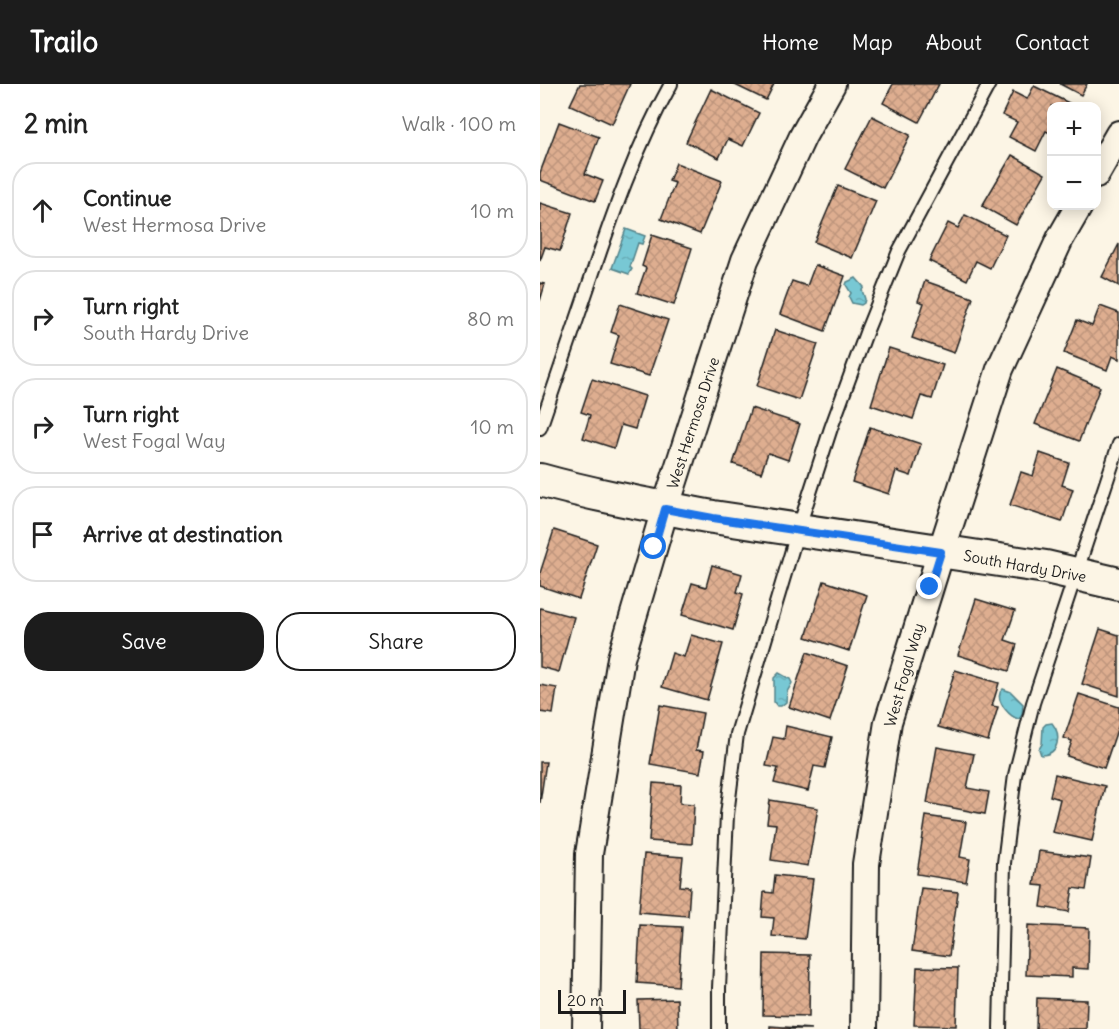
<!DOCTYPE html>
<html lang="en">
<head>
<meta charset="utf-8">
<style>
	:root { --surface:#fff; --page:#f2f2f2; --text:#222; --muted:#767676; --line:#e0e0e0; --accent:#1c1c1c }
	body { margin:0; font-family:Delius,sans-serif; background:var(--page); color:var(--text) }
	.controls { position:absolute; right:18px; top:18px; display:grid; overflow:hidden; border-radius:12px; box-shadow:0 3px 15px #0003 }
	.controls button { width:54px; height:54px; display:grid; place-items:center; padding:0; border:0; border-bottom:2px solid var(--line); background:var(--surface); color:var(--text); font:30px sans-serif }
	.scale { position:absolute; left:18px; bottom:15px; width:68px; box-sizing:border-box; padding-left:6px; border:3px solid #1c1c1c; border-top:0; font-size:16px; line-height:21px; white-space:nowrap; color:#1c1c1c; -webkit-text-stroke:4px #fcf5e5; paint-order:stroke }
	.stop { position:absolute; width:18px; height:18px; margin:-14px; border:4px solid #1a73e8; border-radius:50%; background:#fff }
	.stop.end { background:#1a73e8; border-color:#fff; box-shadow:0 2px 6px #0008 }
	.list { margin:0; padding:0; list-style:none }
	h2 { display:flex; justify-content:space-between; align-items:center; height:78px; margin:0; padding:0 24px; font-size:26px }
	h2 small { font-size:20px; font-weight:400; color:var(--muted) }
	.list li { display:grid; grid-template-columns:39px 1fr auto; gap:18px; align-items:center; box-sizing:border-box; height:96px; margin:0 12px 12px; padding:0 12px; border:2px solid var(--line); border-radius:24px }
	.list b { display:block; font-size:22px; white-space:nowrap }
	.list p { margin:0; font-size:20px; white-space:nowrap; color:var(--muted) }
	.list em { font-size:20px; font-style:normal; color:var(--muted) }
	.actions { display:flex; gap:12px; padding:18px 24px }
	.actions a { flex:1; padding:14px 0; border:2px solid var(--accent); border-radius:24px; text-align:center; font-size:21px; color:var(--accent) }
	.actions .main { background:var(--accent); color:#fff }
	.icon { flex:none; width:33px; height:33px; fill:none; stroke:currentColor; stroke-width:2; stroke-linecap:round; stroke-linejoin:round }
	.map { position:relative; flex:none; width:579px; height:945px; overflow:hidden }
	header { display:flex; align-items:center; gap:36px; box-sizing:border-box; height:84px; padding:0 30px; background:var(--accent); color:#fff }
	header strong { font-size:28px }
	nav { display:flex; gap:33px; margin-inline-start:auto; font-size:21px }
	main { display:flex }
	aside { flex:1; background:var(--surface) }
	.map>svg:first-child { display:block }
	.water { fill:url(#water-ripples); stroke:#53838a; stroke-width:1.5 }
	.building { fill:url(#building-cross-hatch); stroke:#1c1c1c; stroke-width:1.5 }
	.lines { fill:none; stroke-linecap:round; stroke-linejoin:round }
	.service-casing { stroke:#1c1c1c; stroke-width:16 }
	.minor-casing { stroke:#1c1c1c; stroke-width:30 }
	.tertiary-casing { stroke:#1c1c1c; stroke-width:36 }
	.service { stroke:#fcf5e5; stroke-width:12 }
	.minor { stroke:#fcf5e5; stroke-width:26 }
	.tertiary { stroke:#fcf5e5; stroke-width:32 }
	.route { stroke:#1a73e8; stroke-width:8 }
	.labels { text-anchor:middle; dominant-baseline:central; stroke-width:5; stroke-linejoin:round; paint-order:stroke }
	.street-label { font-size:15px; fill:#1c1c1c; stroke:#fcf5e5 }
</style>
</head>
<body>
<header>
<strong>Trailo</strong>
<nav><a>Home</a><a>Map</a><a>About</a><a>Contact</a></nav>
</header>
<main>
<aside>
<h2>2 min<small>Walk · 100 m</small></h2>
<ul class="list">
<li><svg class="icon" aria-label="ahead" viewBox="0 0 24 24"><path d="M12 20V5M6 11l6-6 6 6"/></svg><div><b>Continue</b><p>West Hermosa Drive</p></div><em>10 m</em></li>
<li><svg class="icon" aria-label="right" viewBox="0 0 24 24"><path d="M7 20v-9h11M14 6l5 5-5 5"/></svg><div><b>Turn right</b><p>South Hardy Drive</p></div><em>80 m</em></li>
<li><svg class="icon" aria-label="right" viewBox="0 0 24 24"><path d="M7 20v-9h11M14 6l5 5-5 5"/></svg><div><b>Turn right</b><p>West Fogal Way</p></div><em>10 m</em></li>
<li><svg class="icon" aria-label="arrive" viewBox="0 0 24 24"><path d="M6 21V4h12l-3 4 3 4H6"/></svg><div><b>Arrive at destination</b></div></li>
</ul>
<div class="actions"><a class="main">Save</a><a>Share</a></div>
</aside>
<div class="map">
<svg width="579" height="945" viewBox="0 0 579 945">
	<defs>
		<pattern id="water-ripples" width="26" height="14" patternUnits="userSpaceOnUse" patternTransform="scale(1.5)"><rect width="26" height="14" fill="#78c8d4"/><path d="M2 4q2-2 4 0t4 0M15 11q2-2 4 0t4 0" fill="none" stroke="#67abb5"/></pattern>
		<pattern id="building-cross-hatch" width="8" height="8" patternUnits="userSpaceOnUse" patternTransform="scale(1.5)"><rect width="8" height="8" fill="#deae90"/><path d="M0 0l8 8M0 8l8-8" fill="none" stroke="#be957c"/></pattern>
	</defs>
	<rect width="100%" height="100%" fill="#fcf5e5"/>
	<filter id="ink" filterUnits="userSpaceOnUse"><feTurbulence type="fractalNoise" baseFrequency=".0167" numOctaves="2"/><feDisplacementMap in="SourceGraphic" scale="12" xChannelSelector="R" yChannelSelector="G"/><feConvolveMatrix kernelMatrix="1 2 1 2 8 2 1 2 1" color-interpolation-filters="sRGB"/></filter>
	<g filter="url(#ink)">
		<g class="water">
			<path d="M 86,145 L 105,152 L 102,160 L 98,159 L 90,183 L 92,185 L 89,190 L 72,184 Z"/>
			<path d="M 316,194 L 324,203 L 322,206 L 325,215 L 324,219 L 321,221 L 312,219 L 309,213 L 311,209 L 306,201 L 307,198 Z"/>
			<path d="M 239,589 L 250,595 L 252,599 L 247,608 L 246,618 L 241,622 L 237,622 L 234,618 L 234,594 Z"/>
			<path d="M 463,605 L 471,608 L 483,620 L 482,631 L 479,635 C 471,634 456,618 460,609 C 460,607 462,607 463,605 Z"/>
			<path d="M 512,639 C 522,651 519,671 501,671 L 499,665 L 502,660 L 503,643 L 506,640 Z"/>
		</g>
		<g class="building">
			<path d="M 40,0 L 90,0 L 72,40 L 30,21 Z"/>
			<path d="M 193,0 L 234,0 L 226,16 Z"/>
			<path d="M 353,0 L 399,0 L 379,38 L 343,19 Z"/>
			<path d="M 520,0 L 547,0 L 541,11 Z"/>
			<path d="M 494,2 L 535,22 L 512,22 L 512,50 L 506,47 L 496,67 L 469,53 L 477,38 L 462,31 L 473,8 L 487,15 Z"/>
			<path d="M 171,5 L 219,29 L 203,62 L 188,55 L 179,74 L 146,58 Z"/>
			<path d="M 332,32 L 370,51 L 343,104 L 305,85 Z"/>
			<path d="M 19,38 L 59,53 L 45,90 L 63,97 L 55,117 L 0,96 L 0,89 Z"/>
			<path d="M 472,71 L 505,90 L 476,141 L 442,122 Z"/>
			<path d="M 136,79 L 182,97 L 160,150 L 121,135 L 135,99 L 129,97 Z"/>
			<path d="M 298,102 L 336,117 L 312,174 L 274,158 Z"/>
			<path d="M 0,119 L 32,129 L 20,167 L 5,163 L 0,177 Z"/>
			<path d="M 425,131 L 466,151 L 450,184 L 436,177 L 427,196 L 389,177 L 408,139 L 418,144 Z"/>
			<path d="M 112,151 L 152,164 L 134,221 L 97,209 L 106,184 L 102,182 Z"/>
			<path d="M 579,160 L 579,202 L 562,193 Z"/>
			<path d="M 275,181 L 305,192 L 285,247 L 240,230 L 252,197 L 267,202 Z"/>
			<path d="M 385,197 L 433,214 L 414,269 L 372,254 L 384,219 L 378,217 Z"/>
			<path d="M 0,199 L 5,200 L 0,217 Z"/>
			<path d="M 80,220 L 128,236 L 109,292 L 70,280 L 79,251 L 71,248 Z"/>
			<path d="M 560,222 L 579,229 L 579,275 L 572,272 L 567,286 L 524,269 L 537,236 L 552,242 Z"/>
			<path d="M 235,246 L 278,260 L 259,316 L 217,302 Z"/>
			<path d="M 349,264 L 403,281 L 392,315 L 381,312 L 373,335 L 331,321 Z"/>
			<path d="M 517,285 L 560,303 L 539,357 L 495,340 Z"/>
			<path d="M 52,295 L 105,312 L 95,345 L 81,341 L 74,364 L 43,354 L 50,331 L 41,328 Z"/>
			<path d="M 211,324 L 260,340 L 248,376 L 228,369 L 221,389 L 193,380 Z"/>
			<path d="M 330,343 L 381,360 L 371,392 L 356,387 L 349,410 L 312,398 Z"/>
			<path d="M 500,369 L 529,379 L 522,401 L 533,405 L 522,438 L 470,421 L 481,388 L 493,392 Z"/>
			<path d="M 14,446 L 57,460 L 39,515 L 0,502 L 0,489 Z"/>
			<path d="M 172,481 L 202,490 L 197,508 L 203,510 L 193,546 L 142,531 L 152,499 L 166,503 Z"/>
			<path d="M 284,497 L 327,511 L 309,567 L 266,553 Z"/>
			<path d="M 436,515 L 475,527 L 465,556 L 477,560 L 469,587 L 418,571 Z"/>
			<path d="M 0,524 L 34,533 L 19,588 L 0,583 Z"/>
			<path d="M 560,545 L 579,551 L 579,612 L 542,600 Z"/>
			<path d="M 151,551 L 183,560 L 167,616 L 122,603 L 132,569 L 144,573 Z"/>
			<path d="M 267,568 L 308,582 L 290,637 L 249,623 Z"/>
			<path d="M 415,586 L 459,599 L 452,622 L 458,623 L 448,657 L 398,643 Z"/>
			<path d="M 0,601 L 17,604 L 13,630 L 0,628 Z"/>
			<path d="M 539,610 L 579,623 L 579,640 L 564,684 L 527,672 L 532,657 L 524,654 Z"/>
			<path d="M 120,621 L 163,629 L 156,666 L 164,667 L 160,689 L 110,680 Z"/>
			<path d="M 246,642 L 292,653 L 285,684 L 274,682 L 268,707 L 234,699 L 238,684 L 226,682 L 233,653 L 244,655 Z"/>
			<path d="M 397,663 L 434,670 L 427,704 L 449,708 L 445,730 L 387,719 Z"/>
			<path d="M 0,678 L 6,678 L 0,719 Z"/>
			<path d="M 515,690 L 565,702 L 552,757 L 512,748 L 520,715 L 510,712 Z"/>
			<path d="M 113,699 L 141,701 L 140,719 L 154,720 L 152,760 L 109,757 Z"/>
			<path d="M 230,716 L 278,724 L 268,782 L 231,776 L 236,740 L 227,739 Z"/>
			<path d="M 386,732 L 426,738 L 420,773 L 430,775 L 426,798 L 377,790 Z"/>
			<path d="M 499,767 L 551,774 L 546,806 L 533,804 L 529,828 L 501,823 L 504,802 L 494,801 Z"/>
			<path d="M 104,770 L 143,773 L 140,802 L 150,803 L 148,832 L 99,828 Z"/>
			<path d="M 235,791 L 273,795 L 265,855 L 232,852 L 234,834 L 222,833 L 224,808 L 233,809 Z"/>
			<path d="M 381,804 L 418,808 L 409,872 L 372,867 Z"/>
			<path d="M 100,841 L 142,843 L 138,902 L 97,899 Z"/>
			<path d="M 488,841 L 549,844 L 548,885 L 532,884 L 532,893 L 486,891 Z"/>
			<path d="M 224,870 L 270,871 L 269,932 L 223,931 Z"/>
			<path d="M 377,883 L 418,884 L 416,942 L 374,941 Z"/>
			<path d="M 497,914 L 547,916 L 546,945 L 496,945 Z"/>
			<path d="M 137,915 L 138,945 L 99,945 L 98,916 Z"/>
			<path d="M 230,942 L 272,945 L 230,945 Z"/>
		</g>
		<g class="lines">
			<defs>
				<g id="service">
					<path d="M 0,344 C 16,296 33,248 49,200 C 72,132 96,63 131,0"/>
					<path d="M 179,945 L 179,904 L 187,731 L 197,650 L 258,446 L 291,344 L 327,246 L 359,167 L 449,0"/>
					<path d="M 460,945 L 464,779 L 475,691 L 493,619 L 579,360"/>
				</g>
				<g id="minor">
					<path d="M 556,90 L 579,50"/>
					<path d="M 46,945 L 49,770 L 81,574 L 125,425 L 205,176 L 263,52 L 292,0"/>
					<path d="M 324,945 L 326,780 L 348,638 L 401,468 L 460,285 L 520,155 L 539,122"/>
				</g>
				<path id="tertiary" d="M 0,396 C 57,412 115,422 173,433 L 506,483 L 579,500"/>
			</defs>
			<use href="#service" class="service-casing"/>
			<use href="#minor" class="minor-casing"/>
			<use href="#tertiary" class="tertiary-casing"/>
			<use href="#service" class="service"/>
			<use href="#minor" class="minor"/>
			<use href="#tertiary" class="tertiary"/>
		</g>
	</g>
	<g class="lines" filter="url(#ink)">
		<path class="route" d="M 114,463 L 125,425 L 173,434 L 401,468 L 390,503"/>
	</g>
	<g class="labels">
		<g class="street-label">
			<text transform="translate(153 339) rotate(-72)">West Hermosa Drive</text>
			<text transform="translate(485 482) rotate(10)">South Hardy Drive</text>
			<text transform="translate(364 591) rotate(-74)">West Fogal Way</text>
		</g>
	</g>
</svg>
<div class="controls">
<button>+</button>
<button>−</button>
</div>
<div class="scale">20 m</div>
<div class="stop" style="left:114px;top:463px"></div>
<div class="stop end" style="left:390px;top:503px"></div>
</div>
</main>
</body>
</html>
